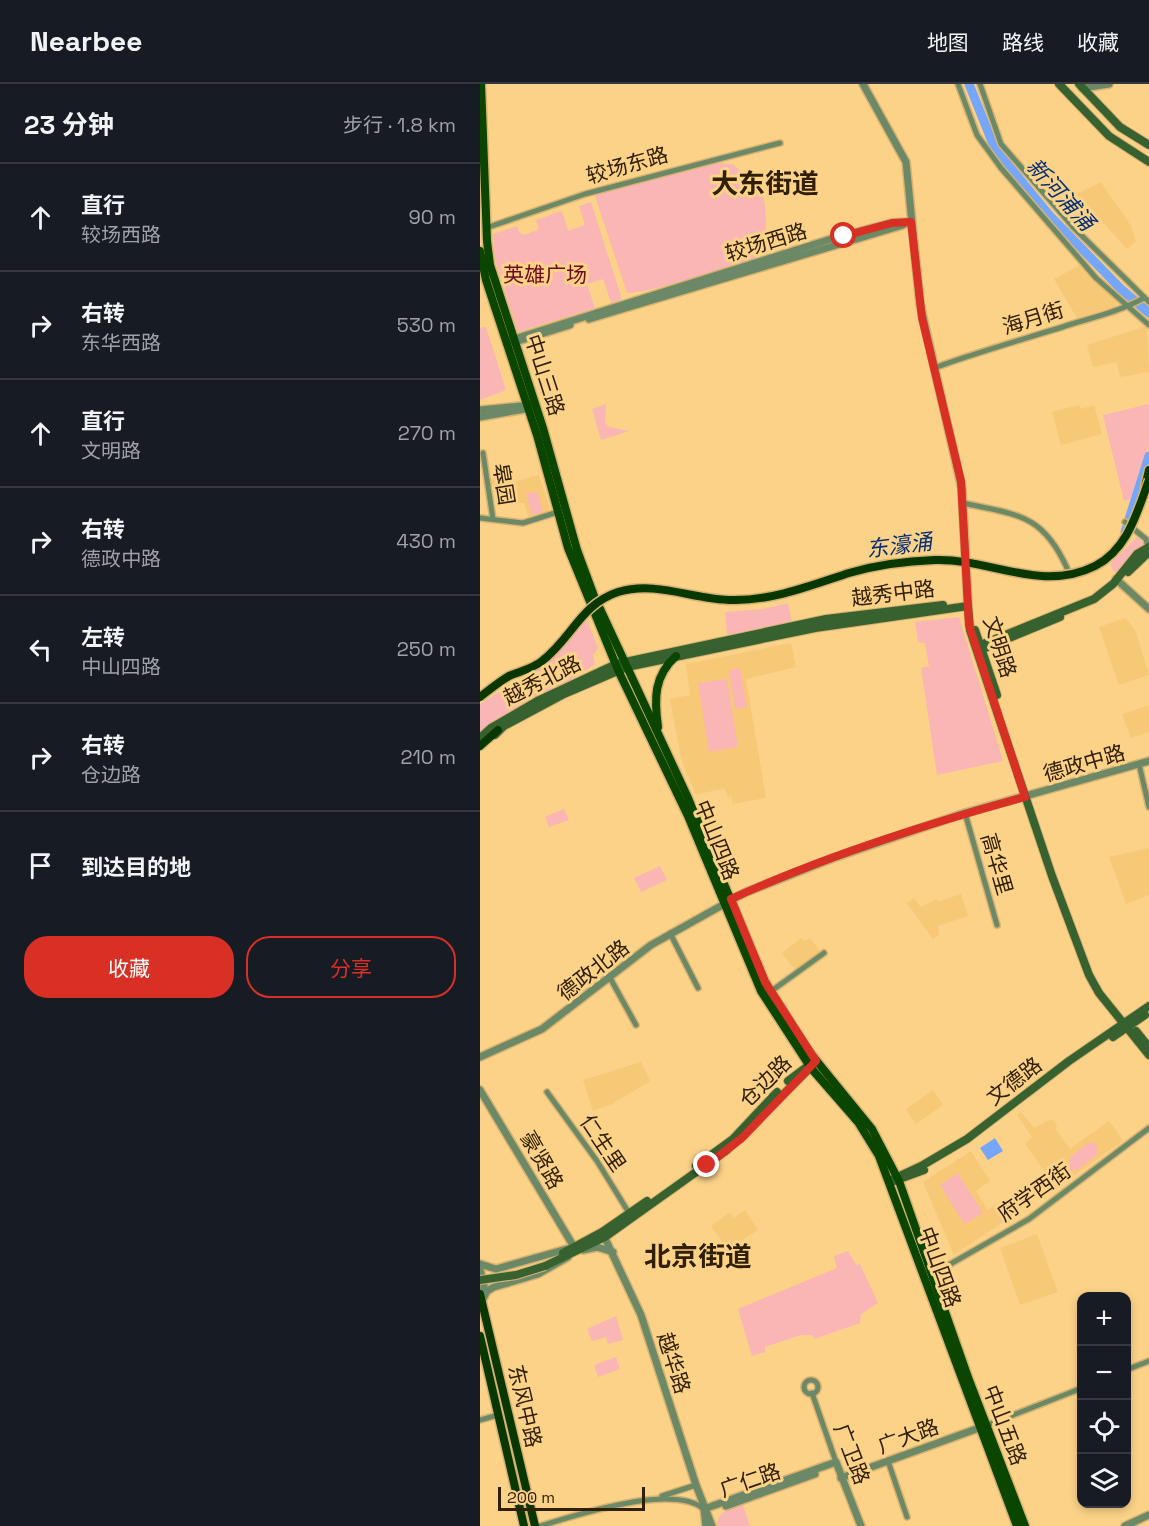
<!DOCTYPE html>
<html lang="zh">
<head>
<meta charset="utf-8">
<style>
	:root { --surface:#171b24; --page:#20242c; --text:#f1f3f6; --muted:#9ea1a6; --line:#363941; --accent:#d93025 }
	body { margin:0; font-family:"Space Grotesk","Noto Sans SC",sans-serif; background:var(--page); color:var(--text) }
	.controls { position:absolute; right:18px; bottom:18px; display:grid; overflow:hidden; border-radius:12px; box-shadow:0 3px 9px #0003 }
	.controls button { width:54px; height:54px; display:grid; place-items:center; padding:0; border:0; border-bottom:2px solid var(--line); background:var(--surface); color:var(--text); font:30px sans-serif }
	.scale { position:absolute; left:18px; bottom:15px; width:147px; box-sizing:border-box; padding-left:6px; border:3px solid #302001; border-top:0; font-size:16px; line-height:21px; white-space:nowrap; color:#302001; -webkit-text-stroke:4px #fcd288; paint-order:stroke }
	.stop { position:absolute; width:18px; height:18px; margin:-14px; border:4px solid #d93025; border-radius:50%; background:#fff }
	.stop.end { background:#d93025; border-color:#fff; box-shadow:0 2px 6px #0008 }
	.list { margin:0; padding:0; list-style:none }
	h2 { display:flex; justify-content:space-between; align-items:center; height:78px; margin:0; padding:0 24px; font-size:26px }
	h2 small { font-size:20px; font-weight:400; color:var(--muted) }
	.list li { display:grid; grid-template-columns:39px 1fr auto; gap:18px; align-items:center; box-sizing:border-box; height:108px; padding:0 24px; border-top:2px solid var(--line) }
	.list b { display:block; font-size:22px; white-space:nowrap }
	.list p { margin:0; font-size:20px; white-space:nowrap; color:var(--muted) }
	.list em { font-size:20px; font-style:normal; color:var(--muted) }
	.actions { display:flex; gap:12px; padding:18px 24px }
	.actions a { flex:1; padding:14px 0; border:2px solid var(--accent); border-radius:24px; text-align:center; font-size:21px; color:var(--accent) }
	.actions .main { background:var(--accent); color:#fff }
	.icon { flex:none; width:33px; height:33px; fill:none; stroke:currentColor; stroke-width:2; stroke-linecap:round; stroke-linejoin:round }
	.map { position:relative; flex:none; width:669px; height:1442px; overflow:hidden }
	header { display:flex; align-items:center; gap:36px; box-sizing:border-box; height:84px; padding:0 30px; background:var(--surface); border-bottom:2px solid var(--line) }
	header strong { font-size:28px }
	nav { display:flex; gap:33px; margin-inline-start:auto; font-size:21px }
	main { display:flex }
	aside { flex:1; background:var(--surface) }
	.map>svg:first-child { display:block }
	.built { fill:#f7c976 }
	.green { fill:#f9b6b4 }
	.water { fill:#75a6fa }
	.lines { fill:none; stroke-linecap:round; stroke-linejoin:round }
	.river { stroke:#75a6fa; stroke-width:9 }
	.minor-casing { stroke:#d7b270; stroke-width:8 }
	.tertiary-casing { stroke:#d7b270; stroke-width:10 }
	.secondary-casing { stroke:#d7b270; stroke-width:10 }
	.primary-casing { stroke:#d7b270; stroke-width:11 }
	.trunk-casing { stroke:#d7b270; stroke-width:11 }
	.minor { stroke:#6c8967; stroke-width:5 }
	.tertiary { stroke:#6c8967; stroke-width:7 }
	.secondary { stroke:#376230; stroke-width:8 }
	.primary { stroke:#0a4600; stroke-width:8 }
	.trunk { stroke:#083800; stroke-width:8 }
	.secondary-bridge-casing { stroke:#d7b270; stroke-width:10; stroke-linecap:butt }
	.trunk-bridge-casing { stroke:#d7b270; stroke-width:11; stroke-linecap:butt }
	.secondary-bridge { stroke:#376230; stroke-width:8 }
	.trunk-bridge { stroke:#083800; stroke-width:8 }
	.route { stroke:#d93025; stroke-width:8 }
	.labels { text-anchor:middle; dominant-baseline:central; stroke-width:6; stroke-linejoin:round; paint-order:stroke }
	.street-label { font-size:21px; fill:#302001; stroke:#fcd288 }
	.park-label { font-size:21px; fill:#6e0819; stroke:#fcd288 }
	.water-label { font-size:22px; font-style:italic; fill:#042f77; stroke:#fcd288 }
	.district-label { font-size:27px; font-weight:bold; fill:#302001; stroke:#fcd288 }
</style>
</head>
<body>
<header>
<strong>Nearbee</strong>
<nav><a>地图</a><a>路线</a><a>收藏</a></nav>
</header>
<main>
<aside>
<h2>23 分钟<small>步行 · 1.8 km</small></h2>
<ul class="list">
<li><svg class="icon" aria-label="ahead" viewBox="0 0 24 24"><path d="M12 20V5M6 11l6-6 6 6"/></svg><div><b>直行</b><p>较场西路</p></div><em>90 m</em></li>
<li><svg class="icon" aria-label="right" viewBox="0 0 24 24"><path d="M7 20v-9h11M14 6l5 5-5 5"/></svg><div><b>右转</b><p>东华西路</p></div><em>530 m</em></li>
<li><svg class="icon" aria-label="ahead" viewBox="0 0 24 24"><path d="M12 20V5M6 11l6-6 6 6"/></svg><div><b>直行</b><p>文明路</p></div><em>270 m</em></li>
<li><svg class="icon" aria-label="right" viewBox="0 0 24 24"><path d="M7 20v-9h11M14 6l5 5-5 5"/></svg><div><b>右转</b><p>德政中路</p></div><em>430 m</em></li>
<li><svg class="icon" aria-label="left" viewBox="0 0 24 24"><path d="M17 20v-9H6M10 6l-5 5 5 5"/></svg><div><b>左转</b><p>中山四路</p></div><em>250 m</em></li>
<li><svg class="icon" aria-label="right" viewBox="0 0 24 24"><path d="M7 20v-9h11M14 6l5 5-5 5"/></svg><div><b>右转</b><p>仓边路</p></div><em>210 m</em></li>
<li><svg class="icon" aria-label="arrive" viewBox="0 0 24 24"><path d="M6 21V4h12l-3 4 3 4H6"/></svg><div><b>到达目的地</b></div></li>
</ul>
<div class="actions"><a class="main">收藏</a><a>分享</a></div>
</aside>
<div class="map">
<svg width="669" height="1442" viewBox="0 0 669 1442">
	<rect width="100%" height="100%" fill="#fcd288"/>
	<g class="built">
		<path d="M 621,98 L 651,142 L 656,157 L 647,165 L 597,110 Z"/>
		<path d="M 600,181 L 638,218 L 635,223 L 597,234 L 574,195 Z"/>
		<path d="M 667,242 L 669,288 L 641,293 L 636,278 L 613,283 L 607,261 Z"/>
		<path d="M 599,321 L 601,325 L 614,321 L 622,350 L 581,361 L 572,328 Z"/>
		<path d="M 26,391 L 29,399 L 59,391 L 71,428 L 49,435 L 44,419 L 37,419 L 33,410 L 12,407 L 10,393 Z"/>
		<path d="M 645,534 L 655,546 L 669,591 L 639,601 L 619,543 Z"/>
		<path d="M 311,559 L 316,583 L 266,595 L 286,714 L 253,720 L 251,712 L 248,713 L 244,704 L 216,711 L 201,674 L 190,615 L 210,611 L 206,580 Z"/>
		<path d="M 669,621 L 669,648 L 651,654 L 642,630 Z"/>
		<path d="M 669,764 L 669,811 L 646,820 L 629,773 Z"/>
		<path d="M 481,810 L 488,832 L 458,842 L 459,851 L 453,855 L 427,819 L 434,814 L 441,823 L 457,815 L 458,818 Z"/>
		<path d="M 321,854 L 325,857 L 330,854 L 340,867 L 315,886 L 302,869 Z"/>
		<path d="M 161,978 L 170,997 L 132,1020 L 113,1027 L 103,996 Z"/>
		<path d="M 453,1006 L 463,1021 L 436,1040 L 426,1025 Z"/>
		<path d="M 541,1028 L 554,1044 L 572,1035 L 577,1041 L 576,1046 L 590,1065 L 629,1037 L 643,1057 L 582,1100 L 566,1089 L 545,1060 L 552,1053 L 537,1031 Z"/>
		<path d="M 491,1067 L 510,1097 L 496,1107 L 508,1126 L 522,1117 L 532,1132 L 474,1171 L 443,1098 Z"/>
		<path d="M 265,1126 L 278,1146 L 248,1165 L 231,1142 L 250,1128 L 254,1134 Z"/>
		<path d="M 557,1150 L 578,1208 L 540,1221 L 520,1164 Z"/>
	</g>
	<g class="green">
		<path d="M 244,79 L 254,81 L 268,94 L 279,90 C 284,113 295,161 271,177 C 256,187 231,190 214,194 C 193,199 168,208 147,209 L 115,112 L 117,109 L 229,80 Z"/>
		<path d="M 111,118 L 142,215 L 131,219 L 123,195 L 107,200 L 115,224 L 38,248 L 15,176 L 13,150 L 37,142 L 39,148 L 44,151 L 59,145 L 56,136 L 82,127 L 88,147 L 105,141 L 99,122 Z"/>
		<path d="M 6,243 L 26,306 L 0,316 L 0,244 Z"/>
		<path d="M 126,320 L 125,339 L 129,343 L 149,347 L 121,356 L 112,325 Z"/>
		<path d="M 669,320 L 669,361 L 653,414 L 644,417 L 623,331 Z"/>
		<path d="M 57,407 L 63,428 L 52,431 L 46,410 Z"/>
		<path d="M 657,453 L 665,461 L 654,469 L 636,492 L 630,480 Z"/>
		<path d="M 308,519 L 312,538 L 247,551 L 245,528 L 283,525 Z"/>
		<path d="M 106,533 L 118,564 L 113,571 L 115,580 L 83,601 L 8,641 L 0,648 L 0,620 L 58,584 Z"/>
		<path d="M 479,533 L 523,677 L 457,691 L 441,584 L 449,582 L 445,559 L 438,558 L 435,538 Z"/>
		<path d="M 260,584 L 267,623 L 255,625 L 249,586 Z"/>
		<path d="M 247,595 L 258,663 L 229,668 L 218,599 Z"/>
		<path d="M 84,725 L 89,736 L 69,743 L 65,733 Z"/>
		<path d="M 180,782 L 187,796 L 161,808 L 154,794 Z"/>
		<path d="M 614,1058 L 618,1064 L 617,1071 L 597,1086 L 590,1086 L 589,1074 L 608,1059 Z"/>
		<path d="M 478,1089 L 503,1129 L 484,1140 L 460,1101 Z"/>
		<path d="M 368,1167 L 376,1181 L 380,1180 L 398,1219 L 381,1230 L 380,1239 L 334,1255 L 332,1251 L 321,1251 L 285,1263 L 285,1268 L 272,1272 L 258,1225 L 357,1184 L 354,1172 Z"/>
		<path d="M 136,1232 L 143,1256 L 128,1260 L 126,1253 L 112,1257 L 107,1245 Z"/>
		<path d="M 136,1273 L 140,1285 L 118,1293 L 114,1281 Z"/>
		<path d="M 263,1421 L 270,1442 L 237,1442 C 238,1426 249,1425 263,1421 Z"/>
	</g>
	<path class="water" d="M 515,1054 L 523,1067 L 508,1076 L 500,1064 Z"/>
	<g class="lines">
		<g class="river">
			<path d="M 489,0 L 515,65 L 571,133 L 641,205 L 669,229"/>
			<path d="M 645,448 L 669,372"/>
		</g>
		<defs>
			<g id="minor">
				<path d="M 478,0 L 497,51 L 521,84 L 616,194 L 669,241"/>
				<path d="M 500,0 L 521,60 L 594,144 L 669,218"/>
				<path d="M 6,144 L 105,110 L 300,59"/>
				<path d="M 454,284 C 500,267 548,254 595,239 C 619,232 642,226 664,214"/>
				<path d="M 3,369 L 13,435"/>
				<path d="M 483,419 C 537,431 562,429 587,484"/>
				<path d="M 0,434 L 43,439 L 78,428"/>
				<path d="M 645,438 L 666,455 L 668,463"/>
				<path d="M 659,680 L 669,723"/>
				<path d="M 485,729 L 517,841"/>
				<path d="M 190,849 L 218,904"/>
				<path d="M 129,892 L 156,941"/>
				<path d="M 290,908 L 344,869"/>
				<path d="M 67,1008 L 117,1077 L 149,1129"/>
				<path d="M 453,1190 L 549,1135 L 669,1044"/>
				<path d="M 646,1286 L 669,1277"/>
				<circle cx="331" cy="1303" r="7"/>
				<path d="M 332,1309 L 356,1378"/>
				<path d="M 0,1336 L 18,1331"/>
				<path d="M 505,1342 L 602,1304"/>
				<path d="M 408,1377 L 427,1433"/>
				<path d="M 182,1412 L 216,1401"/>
				<path d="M 60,1442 C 97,1431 192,1399 224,1425"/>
			</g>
			<g id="tertiary">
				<path d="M 383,0 L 426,78 L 440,220 L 482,405 L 488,522"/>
				<path d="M 602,4 L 629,0"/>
				<path d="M 109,235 L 423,141"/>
				<path d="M 31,256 L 351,155 L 412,139 L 431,138"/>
				<path d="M 32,259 L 90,241"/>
				<path d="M 0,326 L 51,321"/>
				<path d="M 0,333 L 51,324"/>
				<path d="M 636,495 L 669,525"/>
				<path d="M 0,973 L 62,945 L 171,861 L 264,809 L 353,774 L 485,729 L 669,677"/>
				<path d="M 0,1006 L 94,1163 L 16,1185 L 0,1180"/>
				<path d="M 123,1150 L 161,1231 L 216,1401 L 232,1442"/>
				<path d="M 103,1166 L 117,1163 L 133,1168"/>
				<path d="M 0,1185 L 4,1201 L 3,1211"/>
				<path d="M 2,1217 L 7,1207 L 14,1203 L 58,1190 L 88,1173"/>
				<path d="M 361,1394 L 499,1344"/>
				<path d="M 246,1422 L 335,1390"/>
				<path d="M 224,1425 L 356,1378 L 381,1442"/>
				<path d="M 224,1425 L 226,1442"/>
				<path d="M 645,1442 L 669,1431"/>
			</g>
			<g id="secondary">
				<path d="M 579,0 L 629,52 L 669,78"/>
				<path d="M 599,0 L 640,43 L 669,61"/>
				<path d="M 648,488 L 669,468"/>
				<path d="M 488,522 L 490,546 L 519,634 L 572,792 L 609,891 L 619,909 L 669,971"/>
				<path d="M 495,546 L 517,611"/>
				<path d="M 498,562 L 614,515 L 633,500 L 657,470 L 669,463"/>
				<path d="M 505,564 L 580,533"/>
				<path d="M 15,651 L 24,642 L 84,610 L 147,583 L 335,544 L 488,522"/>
				<path d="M 0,654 L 11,644 L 59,616 L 136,580 L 346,535 L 463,521"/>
				<path d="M 656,947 L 669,963"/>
				<path d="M 633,953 L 665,931"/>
				<path d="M 308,997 L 332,979"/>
				<path d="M 216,1082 L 253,1055 L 297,1008"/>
				<path d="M 413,1095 L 443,1081 L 487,1055 L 589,977 L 669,922"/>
				<path d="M 414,1097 L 444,1086"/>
				<path d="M 83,1169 L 122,1148 L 167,1117"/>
				<path d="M 65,1182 L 125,1153 L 247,1066 L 333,981"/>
			</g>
			<g id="primary">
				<path d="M 1,0 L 7,157 L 10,181 L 63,344 L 97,466 L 114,512 L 208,714 L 285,898 L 326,964 L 392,1045 L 419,1097 L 489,1296 L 545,1442"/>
				<path d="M 0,167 L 6,196 L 57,351 L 88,464 L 138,586 L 208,732 L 281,907 L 331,984 L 378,1038 L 399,1072 L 537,1442"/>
				<path d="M 178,643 C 174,614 174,592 196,572"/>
			</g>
			<g id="trunk">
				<path d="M 665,403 L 669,386"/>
				<path d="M 0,662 L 18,646"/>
				<path d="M 0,1210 L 55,1442"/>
				<path d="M 0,1252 L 44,1442"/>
			</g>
		</defs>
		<use href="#minor" class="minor-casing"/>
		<use href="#tertiary" class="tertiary-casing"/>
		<use href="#secondary" class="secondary-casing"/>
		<use href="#primary" class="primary-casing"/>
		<use href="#trunk" class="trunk-casing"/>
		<use href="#minor" class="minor"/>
		<use href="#tertiary" class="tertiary"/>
		<use href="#secondary" class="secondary"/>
		<use href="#primary" class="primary"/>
		<use href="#trunk" class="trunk"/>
		<defs>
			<path id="secondary-bridge" d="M 0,1196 L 36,1191 L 65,1182"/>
			<path id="trunk-bridge" d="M 0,613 C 9,606 19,598 29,592 C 40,587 52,585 62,577 C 91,555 101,520 138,508 C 178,496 215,517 255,516 C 295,516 332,501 369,489 C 396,481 426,477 455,476 C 509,474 561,509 615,482 C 648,465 657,428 669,396"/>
		</defs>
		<use href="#secondary-bridge" class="secondary-bridge-casing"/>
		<use href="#trunk-bridge" class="trunk-bridge-casing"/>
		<use href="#secondary-bridge" class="secondary-bridge"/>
		<use href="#trunk-bridge" class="trunk-bridge"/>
	</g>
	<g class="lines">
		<path class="route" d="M 227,1081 L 262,1054 L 336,977 L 285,898 L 251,815 C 345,772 446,740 545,713 L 489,541 L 481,397 L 442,234 L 431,138 L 412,139 L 364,152"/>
	</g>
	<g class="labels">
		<g class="street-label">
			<text transform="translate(147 81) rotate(-16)">较场东路</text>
			<text transform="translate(286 158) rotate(-17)">较场西路</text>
			<text transform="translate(553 234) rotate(-17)">海月街</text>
			<text transform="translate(65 291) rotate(72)">中山三路</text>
			<text transform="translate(24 400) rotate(81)">皋园</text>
			<text transform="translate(413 509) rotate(-7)">越秀中路</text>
			<text transform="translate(520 563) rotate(72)">文明路</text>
			<text transform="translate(62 596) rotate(-27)">越秀北路</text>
			<text transform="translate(604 679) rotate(-16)">德政中路</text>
			<text transform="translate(237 756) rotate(68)">中山四路</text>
			<text transform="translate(517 780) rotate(74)">高华里</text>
			<text transform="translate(113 886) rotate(-38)">德政北路</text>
			<text transform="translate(285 997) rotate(-45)">仓边路</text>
			<text transform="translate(534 997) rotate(-38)">文德路</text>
			<text transform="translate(123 1059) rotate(56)">仁生里</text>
			<text transform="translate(62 1076) rotate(60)">豪贤路</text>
			<text transform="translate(554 1108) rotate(-35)">府学西街</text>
			<text transform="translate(460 1183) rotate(70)">中山四路</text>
			<text transform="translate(194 1279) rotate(72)">越华路</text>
			<text transform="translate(45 1322) rotate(77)">东风中路</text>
			<text transform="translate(525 1341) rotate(69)">中山五路</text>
			<text transform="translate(428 1352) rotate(-20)">广大路</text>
			<text transform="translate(372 1370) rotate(69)">广卫路</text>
			<text transform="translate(270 1396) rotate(-19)">广仁路</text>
		</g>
		<g class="park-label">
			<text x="65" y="190">英雄广场</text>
		</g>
		<g class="water-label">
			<text transform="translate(581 110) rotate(48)">新河浦涌</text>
			<text transform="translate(419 461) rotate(-7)">东濠涌</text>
		</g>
		<g class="district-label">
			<text x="285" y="99">大东街道</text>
			<text x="218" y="1172">北京街道</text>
		</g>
	</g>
</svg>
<div class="controls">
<button>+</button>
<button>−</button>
<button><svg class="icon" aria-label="locate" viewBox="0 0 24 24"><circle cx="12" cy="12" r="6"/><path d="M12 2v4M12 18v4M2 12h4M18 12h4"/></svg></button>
<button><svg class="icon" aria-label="layers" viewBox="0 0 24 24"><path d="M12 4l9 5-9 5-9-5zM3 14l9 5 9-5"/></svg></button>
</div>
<div class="scale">200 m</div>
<div class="stop" style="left:364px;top:152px"></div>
<div class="stop end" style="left:227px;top:1081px"></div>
</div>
</main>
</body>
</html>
